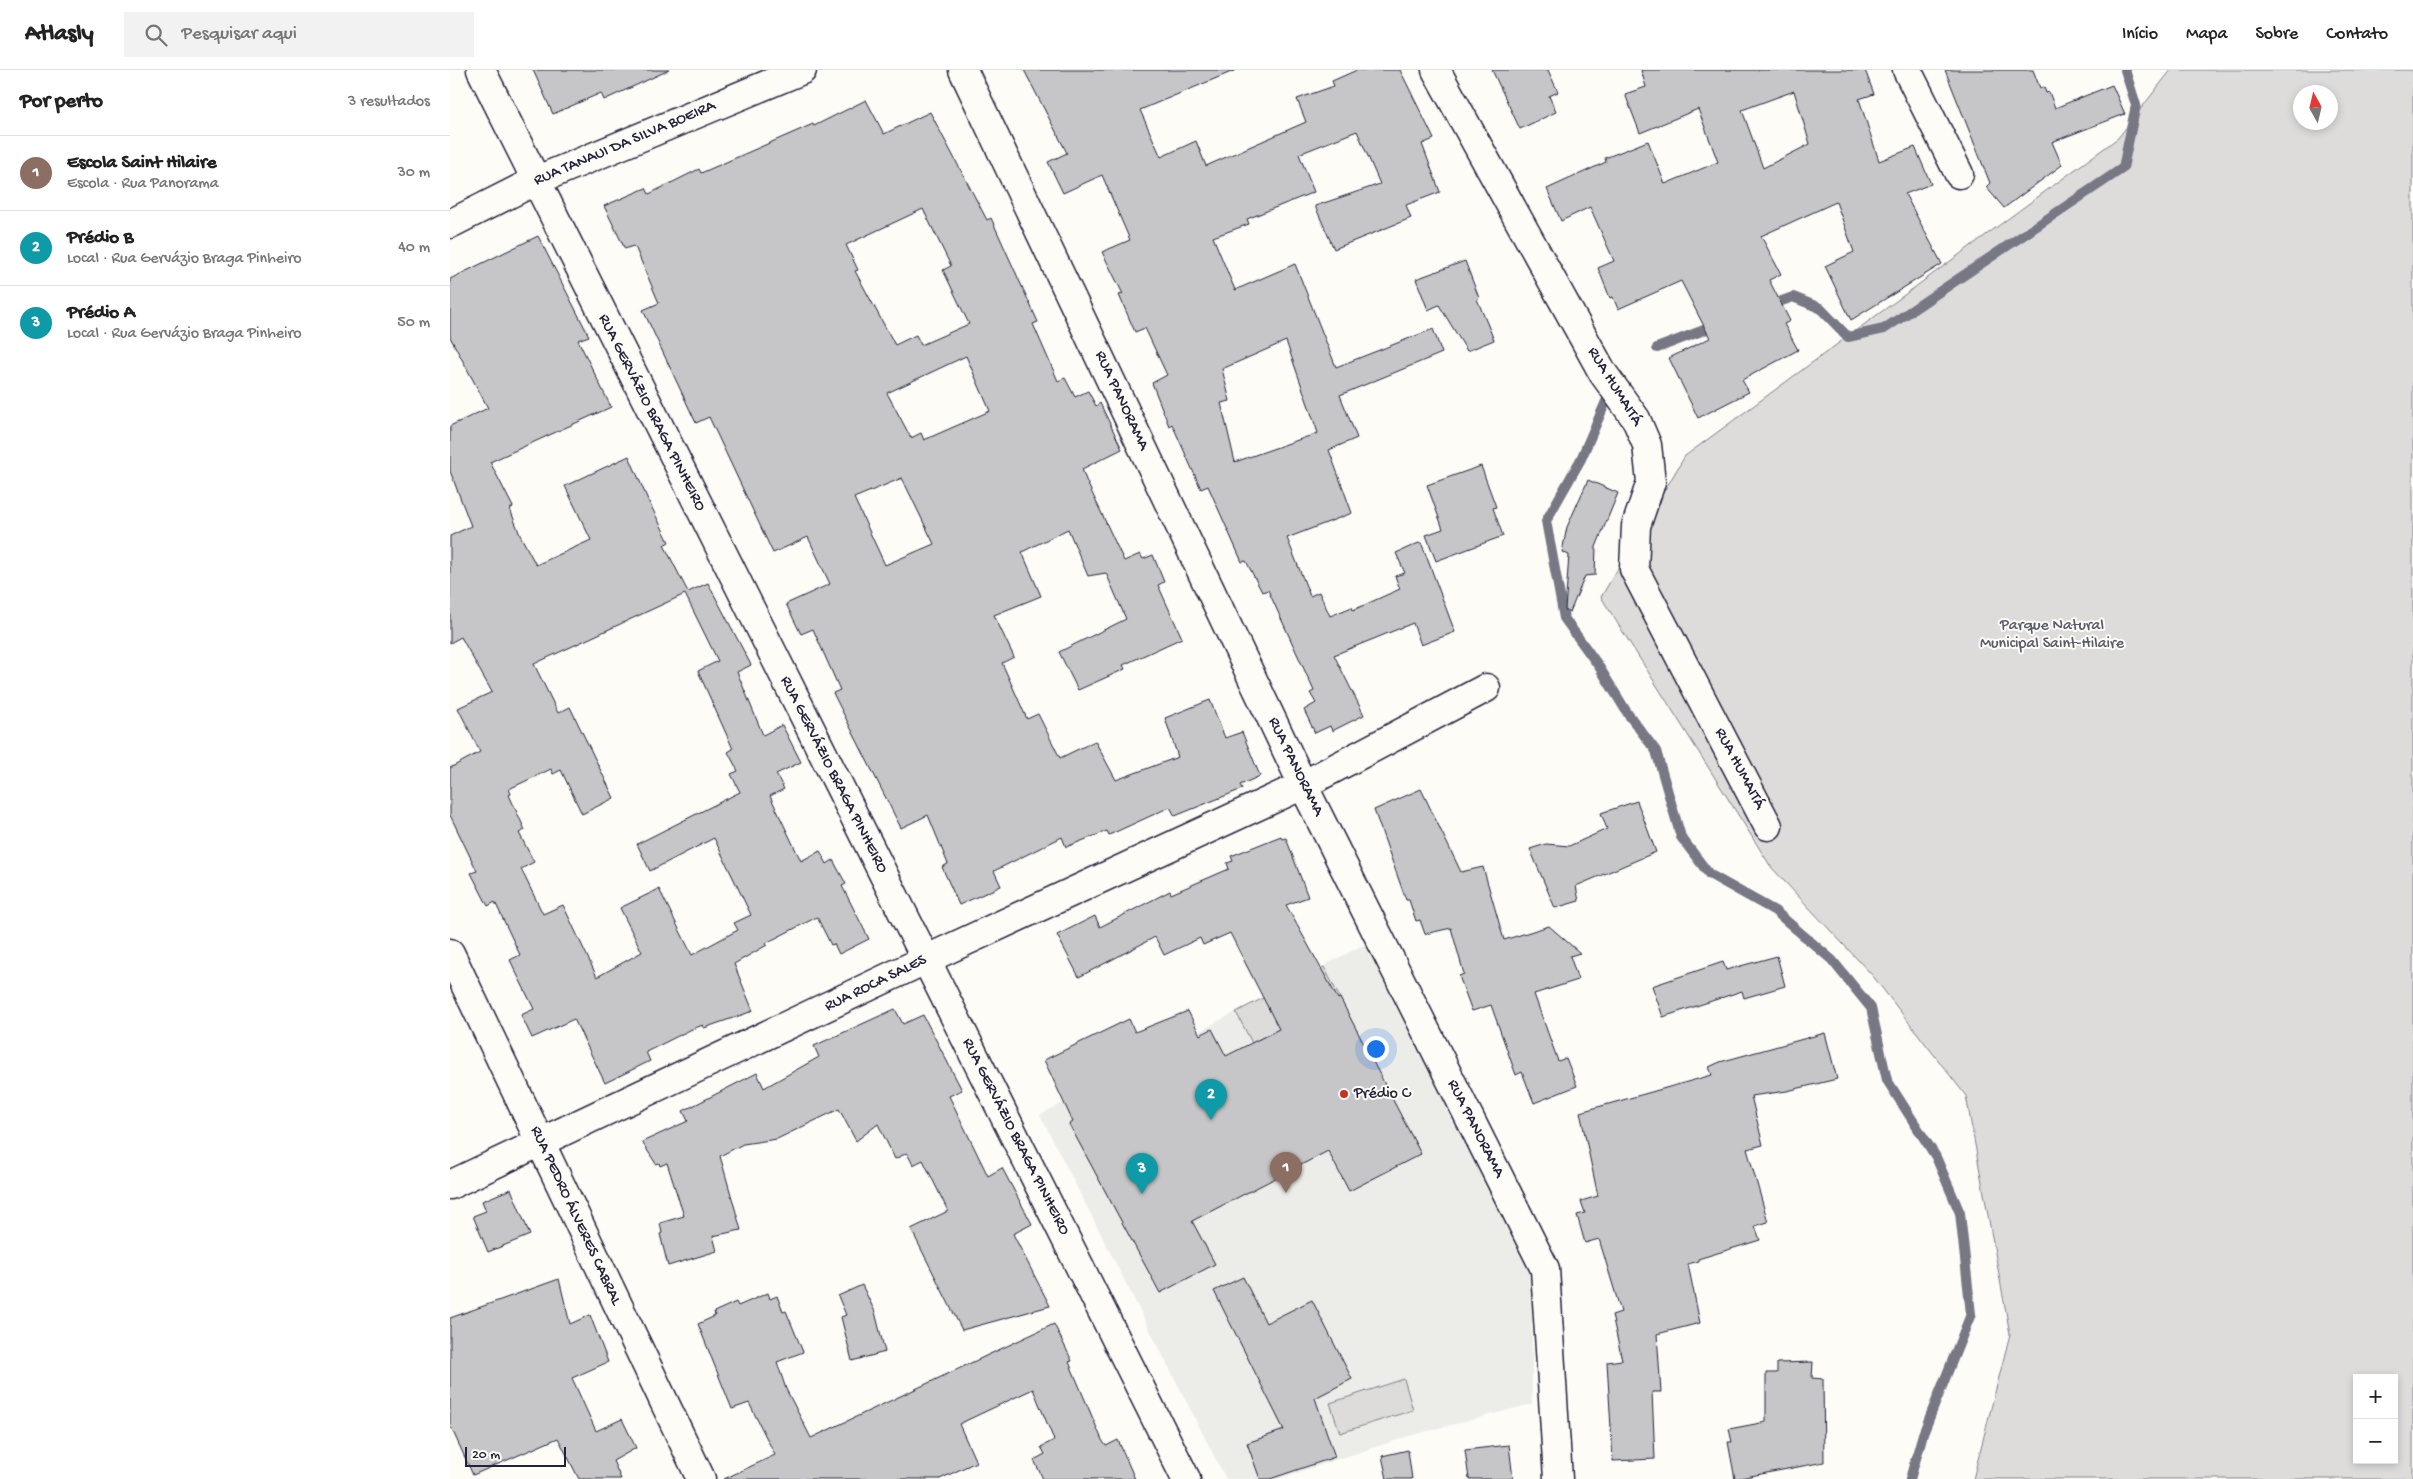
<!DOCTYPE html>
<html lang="pt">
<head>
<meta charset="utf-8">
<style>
	:root { --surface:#fff; --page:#f2f2f2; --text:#222; --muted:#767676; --line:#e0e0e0; --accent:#c8321e }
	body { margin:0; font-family:"Gochi Hand",sans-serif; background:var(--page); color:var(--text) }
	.controls { position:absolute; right:15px; bottom:15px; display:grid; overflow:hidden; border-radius:0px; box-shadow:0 2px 8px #0003 }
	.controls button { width:45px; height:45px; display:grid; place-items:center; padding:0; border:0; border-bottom:1px solid var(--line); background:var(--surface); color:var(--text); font:25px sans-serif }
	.compass { position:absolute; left:1843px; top:15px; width:45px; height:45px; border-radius:50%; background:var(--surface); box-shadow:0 2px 8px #0003; rotate:352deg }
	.scale { position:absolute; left:15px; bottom:12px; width:101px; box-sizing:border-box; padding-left:5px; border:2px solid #22223b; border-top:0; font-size:14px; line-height:18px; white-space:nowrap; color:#22223b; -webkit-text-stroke:4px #fdfcf7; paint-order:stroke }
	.you { position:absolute; left:925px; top:978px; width:18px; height:18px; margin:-12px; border:4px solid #fff; border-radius:50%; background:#1a73e8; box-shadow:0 0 0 8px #1a73e833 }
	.badge { display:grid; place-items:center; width:32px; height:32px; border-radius:50%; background:var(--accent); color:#fff; font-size:16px; font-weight:700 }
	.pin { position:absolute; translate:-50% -41px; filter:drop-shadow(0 1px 2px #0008) }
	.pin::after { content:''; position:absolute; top:26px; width:18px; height:15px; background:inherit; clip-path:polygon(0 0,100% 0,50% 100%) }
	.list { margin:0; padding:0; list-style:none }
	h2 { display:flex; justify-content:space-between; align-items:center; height:65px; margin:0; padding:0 20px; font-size:21px }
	h2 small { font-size:16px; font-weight:400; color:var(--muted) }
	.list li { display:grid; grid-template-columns:32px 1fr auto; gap:15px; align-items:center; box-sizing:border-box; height:75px; padding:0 20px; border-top:1px solid var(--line) }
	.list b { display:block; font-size:19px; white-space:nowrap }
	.list p { margin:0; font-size:16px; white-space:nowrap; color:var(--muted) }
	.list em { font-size:16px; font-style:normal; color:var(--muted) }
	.icon { flex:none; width:28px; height:28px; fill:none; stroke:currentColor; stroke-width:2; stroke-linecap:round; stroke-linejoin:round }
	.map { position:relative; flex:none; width:1963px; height:1409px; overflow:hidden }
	header { display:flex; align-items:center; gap:30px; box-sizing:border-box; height:70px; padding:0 25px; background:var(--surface); border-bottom:1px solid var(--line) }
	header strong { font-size:24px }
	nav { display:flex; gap:28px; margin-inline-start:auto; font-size:18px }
	.search { width:350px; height:45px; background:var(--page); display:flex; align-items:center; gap:12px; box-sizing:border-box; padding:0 18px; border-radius:0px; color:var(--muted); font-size:19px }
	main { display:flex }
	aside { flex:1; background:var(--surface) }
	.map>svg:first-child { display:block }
	.built { fill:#ecece9 }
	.green { fill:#dddcdb; stroke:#807f8b; fill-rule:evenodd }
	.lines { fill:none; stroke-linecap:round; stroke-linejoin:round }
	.stream { stroke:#787885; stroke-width:10 }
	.building { fill:#c6c6c8; stroke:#22223b; fill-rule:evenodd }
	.street-casing { stroke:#22223b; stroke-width:31 }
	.secondary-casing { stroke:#22223b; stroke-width:31 }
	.street { stroke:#fdfcf7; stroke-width:28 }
	.secondary { stroke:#fdfcf7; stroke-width:28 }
	.poi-dot { fill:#c8321e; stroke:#fdfcf7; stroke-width:2 }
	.labels { text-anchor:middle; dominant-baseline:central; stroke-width:4; stroke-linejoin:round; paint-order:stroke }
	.street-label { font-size:16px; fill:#22223b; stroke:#fdfcf7 }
	.park-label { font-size:16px; fill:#5a5a6b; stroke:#fdfcf7 }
	.poi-label { font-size:16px; fill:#22223b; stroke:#fdfcf7; text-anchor:start }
</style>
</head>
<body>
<header>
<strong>Atlasly</strong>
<div class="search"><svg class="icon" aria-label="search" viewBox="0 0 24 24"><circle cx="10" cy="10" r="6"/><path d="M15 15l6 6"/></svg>Pesquisar aqui</div>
<nav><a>Início</a><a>Mapa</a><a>Sobre</a><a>Contato</a></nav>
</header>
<main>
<aside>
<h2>Por perto<small>3 resultados</small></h2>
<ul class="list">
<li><span class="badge" style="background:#8d6e63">1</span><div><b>Escola Saint Hilaire</b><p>Escola · Rua Panorama</p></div><em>30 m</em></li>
<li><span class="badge" style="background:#0f9aa8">2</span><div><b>Prédio B</b><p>Local · Rua Gervázio Braga Pinheiro</p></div><em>40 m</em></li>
<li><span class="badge" style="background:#0f9aa8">3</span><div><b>Prédio A</b><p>Local · Rua Gervázio Braga Pinheiro</p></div><em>50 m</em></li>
</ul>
</aside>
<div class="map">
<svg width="1963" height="1409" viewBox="0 0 1963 1409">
	<rect width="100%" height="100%" fill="#fdfcf7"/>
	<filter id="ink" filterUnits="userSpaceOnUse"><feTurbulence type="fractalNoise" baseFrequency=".02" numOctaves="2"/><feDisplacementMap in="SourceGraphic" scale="10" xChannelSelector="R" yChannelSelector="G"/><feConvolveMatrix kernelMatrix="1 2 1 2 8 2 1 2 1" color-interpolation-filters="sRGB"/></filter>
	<g filter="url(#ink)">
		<path class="built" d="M 917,873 L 1082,1201 L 1082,1334 L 959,1366 L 828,1409 L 776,1409 L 590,1045 Z"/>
		<g class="green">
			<path d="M 1721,0 L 1963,0 L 1963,1409 L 1523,1409 L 1560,1264 L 1516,1026 L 1422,905 L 1321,797 L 1151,527 L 1235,386 L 1668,68 ZM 1850,22 L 1880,22 L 1880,52 L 1850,52 ZM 1907,1308 L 1944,1308 L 1944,1390 L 1907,1390 Z"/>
			<path d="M 874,897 L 890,928 L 802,973 L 786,942 Z"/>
			<path d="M 954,1309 L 963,1340 L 890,1363 L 880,1333 Z"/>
		</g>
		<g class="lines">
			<g class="stream">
				<path d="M 1318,236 L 1343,227 L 1370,238 L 1398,267 L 1434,259 L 1673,98 L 1686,35 L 1675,0"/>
				<path d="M 1207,278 L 1267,255"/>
				<path d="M 1157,329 L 1131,389 L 1096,451 L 1114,548 L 1148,595 L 1178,644 L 1206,681 L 1231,767 L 1259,804 L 1325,841 L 1382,890 L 1421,938 L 1437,1010 L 1486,1087 L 1510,1143 L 1521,1244 L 1473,1364 L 1460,1409"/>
			</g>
		</g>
		<g class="building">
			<path d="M 83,0 L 219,0 L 154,30 L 151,23 L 103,44 Z"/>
			<path d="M 574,0 L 786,0 L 690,40 L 711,87 L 746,71 L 756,96 L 856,52 L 847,29 L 884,16 L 882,11 L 907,0 L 950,0 L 984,69 L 972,74 L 990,122 L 956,135 L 961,148 L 884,179 L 865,136 L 930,114 L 907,61 L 849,84 L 864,122 L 797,149 L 799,154 L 763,167 L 785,220 L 845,194 L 886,297 L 983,259 L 992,283 L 890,325 L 907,368 L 879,380 L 902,443 L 837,468 L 860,526 L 869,522 L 880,546 L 902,537 L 903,540 L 950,519 L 945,506 L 955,503 L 946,483 L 971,472 L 1005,562 L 971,575 L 963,553 L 884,585 L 914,645 L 882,661 L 880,656 L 865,663 L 854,640 L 866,633 L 860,623 L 864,621 L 818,520 L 812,522 L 796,491 L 792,492 L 758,416 L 751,419 L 722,354 L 719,356 L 702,313 L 717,305 L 695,258 L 685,262 L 669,225 L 673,224 L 652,182 L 680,170 L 652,105 L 613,123 L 598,92 L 617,83 ZM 836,271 L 868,363 L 785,392 L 771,333 L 780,331 L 772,299 Z"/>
			<path d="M 1042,0 L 1098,0 L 1108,22 L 1099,26 L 1106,42 L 1070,59 Z"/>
			<path d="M 1191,0 L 1415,0 L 1424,24 L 1409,29 L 1429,91 L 1465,77 L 1481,114 L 1455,124 L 1492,194 L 1401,250 L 1375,196 L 1404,182 L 1386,132 L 1311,166 L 1331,204 L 1319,210 L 1340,251 L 1334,254 L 1348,280 L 1292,310 L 1299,322 L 1248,348 L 1219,288 L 1260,268 L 1231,211 L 1168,239 L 1163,227 L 1160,228 L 1148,198 L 1164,191 L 1140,137 L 1111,151 L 1097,119 L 1156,92 L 1155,88 L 1198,71 L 1215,114 L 1268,92 L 1248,39 L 1190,63 L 1175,24 L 1196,17 ZM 1344,21 L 1360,74 L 1313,98 L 1292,40 Z"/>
			<path d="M 1495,0 L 1583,0 L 1590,18 L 1594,17 L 1596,23 L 1599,22 L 1605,38 L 1662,15 L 1675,44 L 1602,72 L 1612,95 L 1554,138 L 1536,117 L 1540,113 Z"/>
			<path d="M 416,30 L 434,64 L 480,42 L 537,150 L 541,148 L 588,252 L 583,254 L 608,311 L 615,308 L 625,327 L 638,321 L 646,336 L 650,333 L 672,379 L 632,399 L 636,410 L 674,491 L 690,484 L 693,489 L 703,485 L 714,512 L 708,515 L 732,568 L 673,595 L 675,599 L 628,620 L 609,582 L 676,549 L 656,503 L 638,506 L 618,459 L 572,482 L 591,526 L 544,545 L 564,587 L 552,593 L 577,649 L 588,644 L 610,688 L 645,671 L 666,710 L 728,687 L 715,648 L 760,630 L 775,668 L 792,662 L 810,706 L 790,715 L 792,719 L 725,746 L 720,737 L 659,765 L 657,761 L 616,777 L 612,767 L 544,801 L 551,816 L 509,835 L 492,797 L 498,794 L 478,745 L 451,758 L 383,623 L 390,620 L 363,559 L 351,564 L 336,534 L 380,514 L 358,467 L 323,483 L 259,347 L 246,353 L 193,240 L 209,233 L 186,179 L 183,176 L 175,179 L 154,136 L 196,118 L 199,124 L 249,99 L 251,103 L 363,54 L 364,56 ZM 473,139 L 501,196 L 493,200 L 519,254 L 471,275 L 466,265 L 445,275 L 405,201 L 408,200 L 396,175 ZM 516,286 L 540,341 L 474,370 L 471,363 L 461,368 L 437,323 ZM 452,408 L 484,474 L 435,495 L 404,428 Z"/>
			<path d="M 88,166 L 139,266 L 128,270 L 161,337 L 40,392 L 63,437 L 60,439 L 70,465 L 86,495 L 141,470 L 115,416 L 179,386 L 198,430 L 219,472 L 214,475 L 238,522 L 258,513 L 301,595 L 287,602 L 313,665 L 332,655 L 351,692 L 326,704 L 334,719 L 320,726 L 351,791 L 370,781 L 377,794 L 383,790 L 396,814 L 392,816 L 419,869 L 389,884 L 384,874 L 381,875 L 367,847 L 316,873 L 317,875 L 284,894 L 303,941 L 254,958 L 253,955 L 242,959 L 196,982 L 200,991 L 155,1013 L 124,949 L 82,968 L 71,945 L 84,939 L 60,890 L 70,885 L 45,832 L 38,836 L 21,803 L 27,801 L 0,745 L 0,698 L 30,682 L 8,638 L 42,622 L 11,567 L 0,573 L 0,466 L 21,456 L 0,401 L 0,356 L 38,338 L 0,267 L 0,209 ZM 235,524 L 268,591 L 248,601 L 283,679 L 278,682 L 288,701 L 281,704 L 290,722 L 187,774 L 200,801 L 264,768 L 301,845 L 284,853 L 288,860 L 242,885 L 209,819 L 170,838 L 192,882 L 147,907 L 113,835 L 93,844 L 71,799 L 84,792 L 69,763 L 75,760 L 59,725 L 61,724 L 59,719 L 101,699 L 103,704 L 111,700 L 132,744 L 164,728 L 120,637 L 108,643 L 84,594 Z"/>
			<path d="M 1015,191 L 1029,228 L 1027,229 L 1044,270 L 1017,281 L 989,235 L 978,240 L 966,209 Z"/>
			<path d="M 1031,396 L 1046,437 L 1043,438 L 1053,466 L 986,491 L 976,465 L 993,459 L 977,415 Z"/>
			<path d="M 1138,410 L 1168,423 L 1146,477 L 1145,505 L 1135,506 L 1120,542 L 1115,540 L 1119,485 L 1112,482 L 1117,457 Z"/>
			<path d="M 971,719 L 1011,802 L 1033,797 L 1054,870 L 1099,856 L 1130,883 L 1120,886 L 1128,910 L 1084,924 L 1108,991 L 1116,988 L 1127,1016 L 1084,1033 L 1072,1002 L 1066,1005 L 1041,935 L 1022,941 L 1009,906 L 1014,904 L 1001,858 L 975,864 L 970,850 L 966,851 L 959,830 L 956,830 L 924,740 Z"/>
			<path d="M 1187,731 L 1206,782 L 1126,816 L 1129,831 L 1105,838 L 1080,779 L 1096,774 L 1119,776 L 1157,759 L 1151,743 Z"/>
			<path d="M 831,766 L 832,769 L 836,768 L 858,827 L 836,835 L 888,929 L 890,928 L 971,1084 L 899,1121 L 878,1081 L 742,1151 L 765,1194 L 710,1223 L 619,1054 L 623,1052 L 594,990 L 679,949 L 685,962 L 738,941 L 750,965 L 762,959 L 776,986 L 829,959 L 780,863 L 753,875 L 750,868 L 714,885 L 705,867 L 629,907 L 607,865 L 645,846 L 650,857 L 720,821 L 721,824 L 779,799 L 777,793 L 783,791 L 781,786 Z"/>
			<path d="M 1327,886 L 1335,916 L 1294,928 L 1292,921 L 1213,947 L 1202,916 L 1273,892 L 1276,900 Z"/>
			<path d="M 445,939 L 453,954 L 473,945 L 512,1020 L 499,1026 L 538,1106 L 552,1098 L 582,1154 L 563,1164 L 600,1236 L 512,1260 L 461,1159 L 498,1141 L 473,1090 L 463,1095 L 457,1083 L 445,1089 L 428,1054 L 406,1071 L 389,1039 L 327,1069 L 293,1074 L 270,1086 L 291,1160 L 263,1166 L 267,1181 L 218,1196 L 210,1164 L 212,1163 L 210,1153 L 234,1146 L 217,1093 L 210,1096 L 209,1093 L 206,1094 L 192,1072 L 238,1051 L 233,1041 L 307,1003 L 314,1018 L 369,987 L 364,976 Z"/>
			<path d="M 1375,963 L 1387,1009 L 1337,1021 L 1301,1026 L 1313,1075 L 1297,1079 L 1318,1152 L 1305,1156 L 1310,1170 L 1248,1189 L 1249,1191 L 1238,1194 L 1250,1253 L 1207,1264 L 1211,1322 L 1202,1322 L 1205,1389 L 1163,1391 L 1157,1292 L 1172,1290 L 1162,1245 L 1171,1242 L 1149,1169 L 1135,1173 L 1127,1145 L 1135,1143 L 1131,1131 L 1148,1126 L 1130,1042 L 1262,1005 L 1259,997 L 1270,992 Z"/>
			<path d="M 61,1119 L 80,1165 L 38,1182 L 23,1146 L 36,1141 L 32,1131 Z"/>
			<path d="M 793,1207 L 816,1253 L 862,1230 L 902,1309 L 865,1328 L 885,1387 L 820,1409 L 810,1409 L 797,1373 L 834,1360 L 764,1221 Z"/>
			<path d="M 109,1209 L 120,1254 L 140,1245 L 158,1292 L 122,1308 L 146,1361 L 172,1349 L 186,1378 L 163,1391 L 171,1409 L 129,1409 L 108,1368 L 23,1405 L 0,1355 L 0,1248 Z"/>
			<path d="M 412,1215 L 425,1242 L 435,1282 L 402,1291 L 391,1247 L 396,1245 L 388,1226 Z"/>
			<path d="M 318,1223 L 320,1229 L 327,1226 L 333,1242 L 336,1241 L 353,1282 L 327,1292 L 336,1319 L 361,1368 L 604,1254 L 622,1291 L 619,1292 L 652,1370 L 656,1376 L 668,1370 L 685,1409 L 593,1409 L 584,1390 L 595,1384 L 591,1377 L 604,1370 L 583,1319 L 509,1354 L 526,1392 L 490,1409 L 274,1409 L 325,1385 L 299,1333 L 282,1339 L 248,1254 L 265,1246 L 264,1242 L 286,1232 L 288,1236 Z"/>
			<path d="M 1363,1292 L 1362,1308 L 1373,1309 L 1374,1392 L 1285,1409 L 1278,1372 L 1282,1372 L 1279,1359 L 1316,1352 L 1316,1303 L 1327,1303 L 1327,1293 Z"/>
			<path d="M 1059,1375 L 1063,1409 L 1019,1409 L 1015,1380 Z"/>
			<path d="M 958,1380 L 962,1409 L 937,1409 L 932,1386 Z"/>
		</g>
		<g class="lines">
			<defs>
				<g id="street">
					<path d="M 513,0 L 853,715 L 1095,1199 L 1108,1409"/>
					<path d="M 986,0 L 1153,303 L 1186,349 L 1197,375 L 1201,412 L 1186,456 L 1184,499 L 1318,756"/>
					<path d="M 1457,0 L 1509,104"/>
					<path d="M 85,111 L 352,0"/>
					<path d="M 0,883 L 251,1409"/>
					<path d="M 0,1115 L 475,890 L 853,715 L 1036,618"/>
				</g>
				<g id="secondary">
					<path d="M 31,0 L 736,1409"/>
					<path d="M 0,154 L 85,111"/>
				</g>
			</defs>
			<use href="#street" class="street-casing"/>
			<use href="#secondary" class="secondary-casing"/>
			<use href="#street" class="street"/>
			<use href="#secondary" class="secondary"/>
		</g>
	</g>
	<circle class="poi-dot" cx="894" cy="1024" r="5"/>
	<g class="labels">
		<g class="street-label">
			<text transform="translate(175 74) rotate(-23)">RUA TANAUI DA SILVA BOEIRA</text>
			<text transform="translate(1164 317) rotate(58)">RUA HUMAITÁ</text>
			<text transform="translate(671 331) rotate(65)">RUA PANORAMA</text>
			<text transform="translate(201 343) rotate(63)">RUA GERVÁZIO BRAGA PINHEIRO</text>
			<text transform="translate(845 697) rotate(64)">RUA PANORAMA</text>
			<text transform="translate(1289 699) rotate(62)">RUA HUMAITÁ</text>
			<text transform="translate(383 705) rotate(63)">RUA GERVÁZIO BRAGA PINHEIRO</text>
			<text transform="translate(426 914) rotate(-26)">RUA ROCA SALES</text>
			<text transform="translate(1025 1059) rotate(63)">RUA PANORAMA</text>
			<text transform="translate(565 1067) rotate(63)">RUA GERVÁZIO BRAGA PINHEIRO</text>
			<text transform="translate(125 1146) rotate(65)">RUA PEDRO ÁLVERES CABRAL</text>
		</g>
		<g class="park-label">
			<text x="1602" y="556">Parque Natural<tspan x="1602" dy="18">Municipal Saint-Hilaire</tspan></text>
		</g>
		<g class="poi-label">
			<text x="904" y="1024">Prédio C</text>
		</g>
	</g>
</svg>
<div class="controls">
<button>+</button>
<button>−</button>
</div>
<svg class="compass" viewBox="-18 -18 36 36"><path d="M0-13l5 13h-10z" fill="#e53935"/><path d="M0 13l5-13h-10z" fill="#767676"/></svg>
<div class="scale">20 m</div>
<div class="you"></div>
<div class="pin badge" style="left:836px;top:1123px;background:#8d6e63">1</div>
<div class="pin badge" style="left:761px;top:1050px;background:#0f9aa8">2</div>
<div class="pin badge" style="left:692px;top:1124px;background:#0f9aa8">3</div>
</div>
</main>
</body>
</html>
